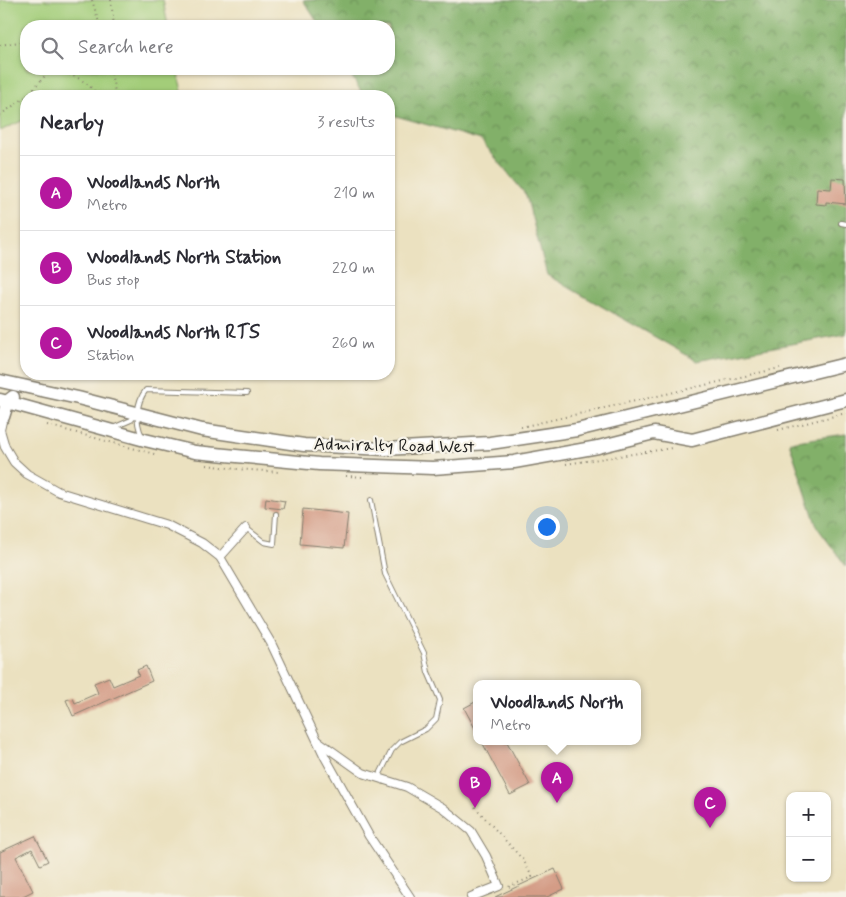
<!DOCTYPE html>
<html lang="en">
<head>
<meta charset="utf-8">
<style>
	:root { --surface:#fff; --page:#f7f7f7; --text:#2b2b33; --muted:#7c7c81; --line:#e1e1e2; --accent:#b5179e }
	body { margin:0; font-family:Mynerve,sans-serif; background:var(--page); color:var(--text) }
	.controls { position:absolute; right:15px; bottom:15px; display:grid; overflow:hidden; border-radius:10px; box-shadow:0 1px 4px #0004 }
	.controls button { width:45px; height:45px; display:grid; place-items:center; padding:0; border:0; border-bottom:1px solid var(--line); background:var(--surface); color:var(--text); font:25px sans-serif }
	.you { position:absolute; left:546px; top:526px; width:18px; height:18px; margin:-12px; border:4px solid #fff; border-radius:50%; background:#1a73e8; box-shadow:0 0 0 8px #1a73e833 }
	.badge { display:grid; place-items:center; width:32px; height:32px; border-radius:50%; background:var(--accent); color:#fff; font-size:16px; font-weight:700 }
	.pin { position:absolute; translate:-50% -41px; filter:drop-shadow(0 1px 2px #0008) }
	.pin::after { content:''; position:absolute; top:26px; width:18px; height:15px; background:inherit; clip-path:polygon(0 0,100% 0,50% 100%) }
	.popup { position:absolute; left:473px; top:680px; width:168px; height:65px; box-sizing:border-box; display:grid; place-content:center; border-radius:10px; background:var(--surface); filter:drop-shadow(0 1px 4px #0005); font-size:16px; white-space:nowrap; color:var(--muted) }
	.popup b { font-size:19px; color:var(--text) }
	.popup::after { content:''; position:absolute; left:50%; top:100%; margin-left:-10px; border:10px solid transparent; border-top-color:var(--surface) }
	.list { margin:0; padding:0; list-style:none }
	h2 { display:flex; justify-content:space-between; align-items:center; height:65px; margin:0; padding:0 20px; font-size:21px }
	h2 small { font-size:16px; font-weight:400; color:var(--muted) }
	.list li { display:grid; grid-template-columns:32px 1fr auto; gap:15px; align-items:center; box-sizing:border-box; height:75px; padding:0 20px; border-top:1px solid var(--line) }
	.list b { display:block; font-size:19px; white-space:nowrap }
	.list p { margin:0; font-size:16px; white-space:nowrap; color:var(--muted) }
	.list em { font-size:16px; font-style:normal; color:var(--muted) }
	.icon { flex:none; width:28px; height:28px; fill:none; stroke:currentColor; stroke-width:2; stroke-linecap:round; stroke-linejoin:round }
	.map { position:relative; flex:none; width:846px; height:897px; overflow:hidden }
	.search { position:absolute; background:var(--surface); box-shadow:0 1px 4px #0004; left:20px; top:20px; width:375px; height:55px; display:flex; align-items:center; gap:12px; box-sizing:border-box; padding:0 18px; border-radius:20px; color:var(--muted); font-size:19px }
	.panel { position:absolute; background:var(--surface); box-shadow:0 1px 4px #0004; left:20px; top:90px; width:375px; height:290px; border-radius:20px }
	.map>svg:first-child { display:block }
	.forest { fill:url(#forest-crowns); stroke:#4f6642 }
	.park { fill:#a3cd79; stroke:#60744a }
	.building { fill:#d49c86 }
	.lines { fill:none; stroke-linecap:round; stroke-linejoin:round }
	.lane-casing { stroke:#847e6e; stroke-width:6 }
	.street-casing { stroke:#847e6e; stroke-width:10 }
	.primary-casing { stroke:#847e6e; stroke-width:15 }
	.path { stroke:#847e6e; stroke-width:2; stroke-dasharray:1 4; stroke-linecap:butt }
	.lane { stroke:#fff; stroke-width:4 }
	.street { stroke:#fff; stroke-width:8 }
	.primary { stroke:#fff; stroke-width:12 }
	.labels { text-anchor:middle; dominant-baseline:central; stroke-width:4.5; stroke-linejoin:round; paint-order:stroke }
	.street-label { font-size:18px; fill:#1c1c1c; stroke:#f7f3e8 }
</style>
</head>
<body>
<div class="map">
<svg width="846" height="897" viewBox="0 0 846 897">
	<defs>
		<pattern id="forest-crowns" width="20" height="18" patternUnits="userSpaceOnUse" patternTransform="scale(1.25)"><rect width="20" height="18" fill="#82b069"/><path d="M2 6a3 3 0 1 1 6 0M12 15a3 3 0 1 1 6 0" fill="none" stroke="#6a8e56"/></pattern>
	</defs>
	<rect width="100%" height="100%" fill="#f7f3e8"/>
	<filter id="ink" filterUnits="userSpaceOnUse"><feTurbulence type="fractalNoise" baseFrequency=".02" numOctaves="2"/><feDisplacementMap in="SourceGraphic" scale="10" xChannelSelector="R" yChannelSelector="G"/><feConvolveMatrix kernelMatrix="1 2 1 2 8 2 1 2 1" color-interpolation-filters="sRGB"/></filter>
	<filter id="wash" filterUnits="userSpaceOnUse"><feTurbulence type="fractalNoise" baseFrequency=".0096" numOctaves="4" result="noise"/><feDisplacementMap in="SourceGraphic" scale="20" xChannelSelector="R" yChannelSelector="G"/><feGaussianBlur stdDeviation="1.12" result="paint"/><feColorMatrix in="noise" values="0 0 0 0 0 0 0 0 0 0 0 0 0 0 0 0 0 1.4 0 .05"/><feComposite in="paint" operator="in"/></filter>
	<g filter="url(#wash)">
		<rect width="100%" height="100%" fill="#ebe1c0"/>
		<g class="forest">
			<path d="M 303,0 L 846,0 L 846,334 L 697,361 L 547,275 L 526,195 L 481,140 L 389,114 L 389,96 L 364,96 L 347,69 L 389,69 L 389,26 L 320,26 Z"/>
			<path d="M 846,434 L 846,566 L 817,527 L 789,442 Z"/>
		</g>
		<path class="park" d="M 0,0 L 163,0 L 168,26 L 26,26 L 26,69 L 177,69 L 183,96 L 26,96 L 26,119 L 0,131 Z"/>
		<g id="blocks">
			<g class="building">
				<path d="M 832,178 L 845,179 L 846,204 L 826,202 L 826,205 L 816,204 L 817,188 L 831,189 Z"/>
				<path d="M 266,498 L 285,501 L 283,509 L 265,507 Z"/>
				<path d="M 303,509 L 348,514 L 344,548 L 300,544 Z"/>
				<path d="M 146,666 L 152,681 L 73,716 L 66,700 L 73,698 L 75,703 L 98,693 L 94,683 L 109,677 L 113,686 L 139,675 L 137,670 Z"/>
				<path d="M 477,701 L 477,732 L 464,708 Z"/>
				<path d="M 482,742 L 507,742 L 530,785 L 510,795 Z"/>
				<path d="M 35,836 L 48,861 L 40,865 L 32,849 L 16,857 L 33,891 L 21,897 L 0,897 L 0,852 Z"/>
				<path d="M 555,869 L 564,889 L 547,897 L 495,897 Z"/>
			</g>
		</g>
	</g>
	<g filter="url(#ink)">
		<use href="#blocks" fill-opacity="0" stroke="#847e6e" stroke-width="1"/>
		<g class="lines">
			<defs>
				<g id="lane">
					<path d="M 841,223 L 846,224"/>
					<path d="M 115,427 L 131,420 L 136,415"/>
					<path d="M 142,436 C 135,422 136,402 146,390 L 247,393"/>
					<path d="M 371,500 L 385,574 L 424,653 L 428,672 L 440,700 L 436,719 L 426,729 L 400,742 L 392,750 L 378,778"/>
					<path d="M 246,528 L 264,542 L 274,544 L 276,514"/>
				</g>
				<g id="street">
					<path d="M 3,417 L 0,430 L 5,447 L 14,462 L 27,474 L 59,492 L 167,525 L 202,543 L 220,557 L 271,643 L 325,757 L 369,836 L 410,897"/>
					<path d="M 220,557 L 246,528"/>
					<path d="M 318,741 L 363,773 L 407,787 L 443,808 L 471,831 L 486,856 L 499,886 L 471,897"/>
				</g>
				<g id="primary">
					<path d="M 0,381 L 78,398 L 202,430 L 304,445 L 385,449 L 490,443 L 577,430 L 846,364"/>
					<path d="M 0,400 L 145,440 L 195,452 L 319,464 L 433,468 L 514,462 L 598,447 L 654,433 L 692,440 L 846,400"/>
					<path d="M 3,417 L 8,401 L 13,397"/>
				</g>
			</defs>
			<use href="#lane" class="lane-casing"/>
			<use href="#street" class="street-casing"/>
			<use href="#primary" class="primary-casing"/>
			<g class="path">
				<path d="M 92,0 L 100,26"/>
				<path d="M 111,0 L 114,26"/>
				<path d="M 0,45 L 26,41"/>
				<path d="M 110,69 L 116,96"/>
				<path d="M 49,72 C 70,72 86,79 98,96"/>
				<path d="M 27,96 L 51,69"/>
				<path d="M 0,115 L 26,97"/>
				<path d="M 47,425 L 158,455"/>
				<path d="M 521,427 L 780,368"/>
				<path d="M 778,430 L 846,413"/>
				<path d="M 566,464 L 672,448"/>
				<path d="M 207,465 L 236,469 L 279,472"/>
				<path d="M 346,476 L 364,477"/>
				<path d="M 475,807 L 524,861 L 532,877 L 506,888"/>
			</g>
			<use href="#lane" class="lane"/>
			<use href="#street" class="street"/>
			<use href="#primary" class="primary"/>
		</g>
	</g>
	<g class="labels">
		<g class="street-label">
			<text transform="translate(394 446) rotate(1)">Admiralty Road West</text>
		</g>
	</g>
</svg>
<div class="controls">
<button>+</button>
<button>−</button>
</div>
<div class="you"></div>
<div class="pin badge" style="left:557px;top:803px">A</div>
<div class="popup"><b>Woodlands North</b>Metro</div>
<div class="pin badge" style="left:475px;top:808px">B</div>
<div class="pin badge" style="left:710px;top:828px">C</div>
<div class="search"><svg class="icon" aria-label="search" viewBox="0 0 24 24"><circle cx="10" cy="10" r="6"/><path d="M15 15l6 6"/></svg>Search here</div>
<section class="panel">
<h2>Nearby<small>3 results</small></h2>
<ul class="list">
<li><span class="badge">A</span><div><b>Woodlands North</b><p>Metro</p></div><em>210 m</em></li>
<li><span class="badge">B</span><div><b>Woodlands North Station</b><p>Bus stop</p></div><em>220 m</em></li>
<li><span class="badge">C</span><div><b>Woodlands North RTS</b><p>Station</p></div><em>260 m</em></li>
</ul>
</section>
</div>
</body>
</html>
